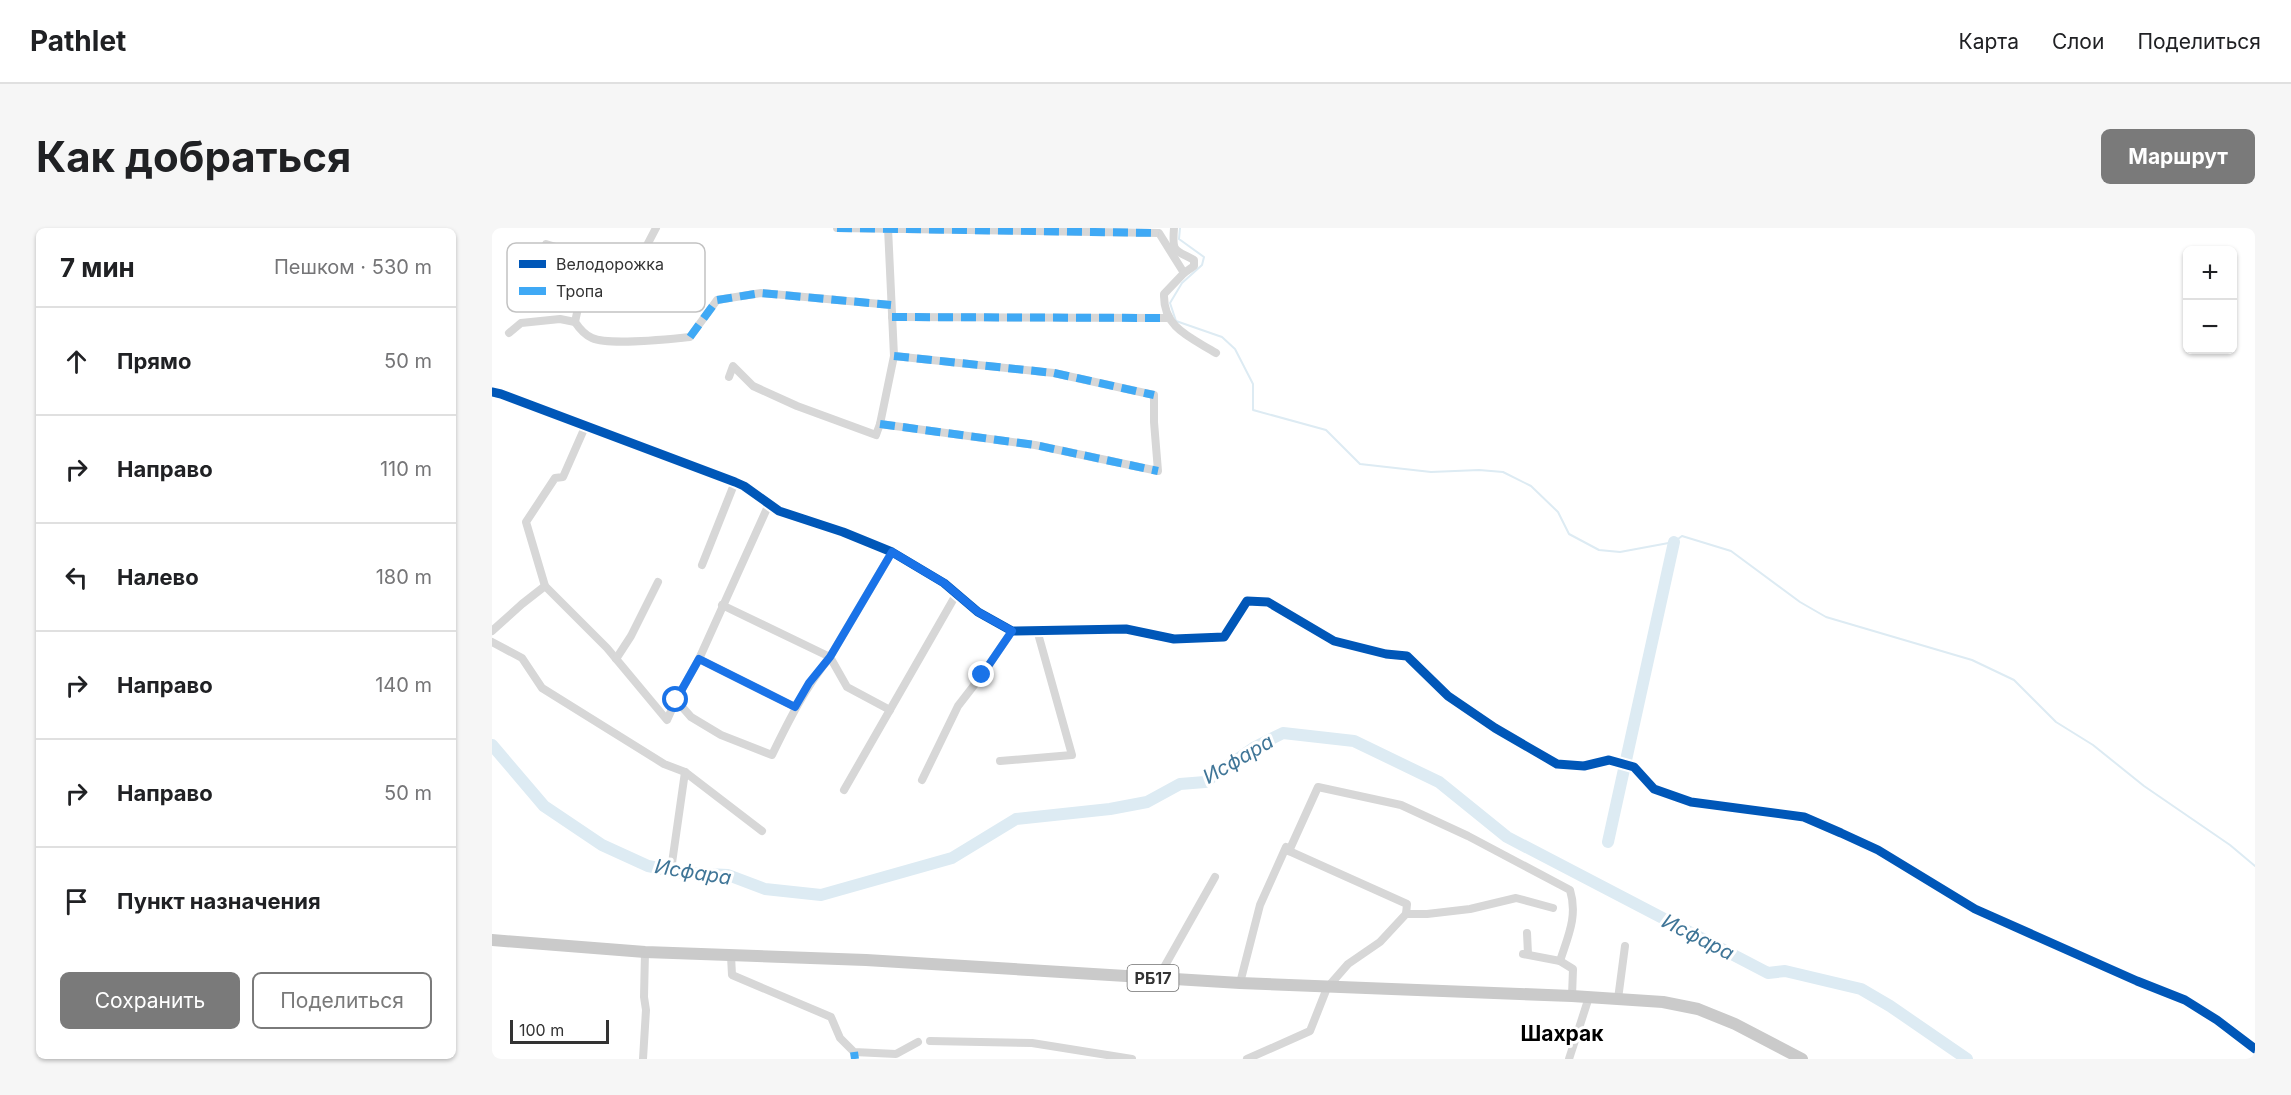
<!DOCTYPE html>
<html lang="ru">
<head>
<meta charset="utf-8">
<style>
	:root { --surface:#fff; --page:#f6f6f6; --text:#202124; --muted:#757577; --line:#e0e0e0; --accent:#7a7a7a }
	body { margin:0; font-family:Inter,sans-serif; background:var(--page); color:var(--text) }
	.controls { position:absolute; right:18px; top:18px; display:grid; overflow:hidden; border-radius:9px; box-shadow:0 2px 4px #0004 }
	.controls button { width:54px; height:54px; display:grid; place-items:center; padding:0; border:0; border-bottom:2px solid var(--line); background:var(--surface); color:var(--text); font:30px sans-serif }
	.scale { position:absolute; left:18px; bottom:15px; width:99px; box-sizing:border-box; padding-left:6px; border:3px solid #333; border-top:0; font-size:16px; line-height:21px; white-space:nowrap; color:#333; -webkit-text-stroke:4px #fff; paint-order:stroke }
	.stop { position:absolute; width:18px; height:18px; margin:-14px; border:4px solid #1a73e8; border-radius:50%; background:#fff }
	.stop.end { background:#1a73e8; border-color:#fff; box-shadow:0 2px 6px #0008 }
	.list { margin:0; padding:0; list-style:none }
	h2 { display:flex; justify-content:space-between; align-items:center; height:78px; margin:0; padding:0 24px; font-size:26px }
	h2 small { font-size:20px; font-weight:400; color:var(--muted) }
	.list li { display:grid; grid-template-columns:39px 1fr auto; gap:18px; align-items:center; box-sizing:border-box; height:108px; padding:0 24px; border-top:2px solid var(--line) }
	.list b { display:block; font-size:22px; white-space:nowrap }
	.list em { font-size:20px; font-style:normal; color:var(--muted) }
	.actions { display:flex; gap:12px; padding:18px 24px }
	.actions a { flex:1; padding:14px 0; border:2px solid var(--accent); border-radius:9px; text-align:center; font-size:21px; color:var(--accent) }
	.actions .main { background:var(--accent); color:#fff }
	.icon { flex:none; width:33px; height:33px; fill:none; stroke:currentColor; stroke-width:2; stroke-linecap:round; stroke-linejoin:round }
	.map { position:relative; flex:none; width:1763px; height:831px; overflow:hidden; border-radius:9px }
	header { display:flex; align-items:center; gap:36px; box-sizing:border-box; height:84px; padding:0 30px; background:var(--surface); border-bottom:2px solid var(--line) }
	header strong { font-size:28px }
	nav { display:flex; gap:33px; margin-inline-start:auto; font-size:21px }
	.intro { display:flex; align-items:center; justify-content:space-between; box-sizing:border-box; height:144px; padding:0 36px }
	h1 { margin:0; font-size:42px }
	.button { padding:15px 27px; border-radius:9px; background:var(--accent); color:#fff; font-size:21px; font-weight:700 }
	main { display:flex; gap:36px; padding:0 36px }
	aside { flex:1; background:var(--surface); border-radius:9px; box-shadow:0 2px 4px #0004 }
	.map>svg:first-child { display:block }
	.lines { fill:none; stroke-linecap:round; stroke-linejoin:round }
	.stream { stroke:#ddebf3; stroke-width:2 }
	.river { stroke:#ddebf3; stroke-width:12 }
	.street { stroke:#d7d7d7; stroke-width:8 }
	.primary { stroke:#cacaca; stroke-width:12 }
	.quiet { stroke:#3fa9f5; stroke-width:8; stroke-dasharray:15 8; stroke-linecap:butt }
	.cycleway-casing { stroke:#fff; stroke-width:13 }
	.cycleway { stroke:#0057b8; stroke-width:9 }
	.route { stroke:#1a73e8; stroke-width:8 }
	.labels { text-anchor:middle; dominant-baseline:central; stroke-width:6; stroke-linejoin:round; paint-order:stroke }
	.shield { fill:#fff; stroke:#707070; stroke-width:1.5 }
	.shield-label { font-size:16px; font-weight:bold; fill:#333 }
	.water-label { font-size:20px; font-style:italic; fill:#3f7597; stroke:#fff }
	.quarter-label { font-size:21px; font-weight:bold; fill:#000; stroke:#fff }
	.key { fill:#fff; stroke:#c2c2c2; stroke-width:1.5 }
	.key-label { font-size:16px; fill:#333 }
</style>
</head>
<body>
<header>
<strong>Pathlet</strong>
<nav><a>Карта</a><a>Слои</a><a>Поделиться</a></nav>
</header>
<div class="intro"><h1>Как добраться</h1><a class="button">Маршрут</a></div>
<main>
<aside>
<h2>7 мин<small>Пешком · 530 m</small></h2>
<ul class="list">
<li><svg class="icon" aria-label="ahead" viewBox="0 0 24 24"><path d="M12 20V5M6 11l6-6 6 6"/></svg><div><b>Прямо</b></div><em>50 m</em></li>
<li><svg class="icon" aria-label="right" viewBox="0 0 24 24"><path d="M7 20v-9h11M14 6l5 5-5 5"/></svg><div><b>Направо</b></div><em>110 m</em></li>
<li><svg class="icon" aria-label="left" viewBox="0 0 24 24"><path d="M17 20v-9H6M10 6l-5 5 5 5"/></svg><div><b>Налево</b></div><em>180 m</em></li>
<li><svg class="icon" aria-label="right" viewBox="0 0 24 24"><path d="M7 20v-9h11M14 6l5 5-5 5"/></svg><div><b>Направо</b></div><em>140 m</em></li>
<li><svg class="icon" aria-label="right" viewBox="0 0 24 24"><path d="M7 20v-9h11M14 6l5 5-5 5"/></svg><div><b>Направо</b></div><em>50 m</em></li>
<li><svg class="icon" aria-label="arrive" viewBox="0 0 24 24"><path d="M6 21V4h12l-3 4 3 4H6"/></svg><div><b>Пункт назначения</b></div></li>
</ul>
<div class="actions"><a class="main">Сохранить</a><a>Поделиться</a></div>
</aside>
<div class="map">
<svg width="1763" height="831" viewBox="0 0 1763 831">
	<rect width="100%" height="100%" fill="#fff"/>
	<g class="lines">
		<path class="stream" d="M 688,0 L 687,11 L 712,29 L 710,37 L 690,55 L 678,75 L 684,93 L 730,109 L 743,121 L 761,156 L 761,182 L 834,202 L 868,236 L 939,244 L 987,242 L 1011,244 L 1039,258 L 1066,284 L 1077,306 L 1107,322 L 1128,324 L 1182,314 L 1190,308 L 1239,323 L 1308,374 L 1334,389 L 1480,432 L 1522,452 L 1564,494 L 1601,517 L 1652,558 L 1738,617 L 1763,638"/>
		<g class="river">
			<path d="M 0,517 L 52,578 L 110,617 L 156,638 L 192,645 L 236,647 L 273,661 L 329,667 L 460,630 L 524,591 L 618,581 L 655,574 L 688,556 L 713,554 L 763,519 L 791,505 L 862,513 L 947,554 L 1015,609 L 1276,745 L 1293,743 L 1369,761 L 1398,778 L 1475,831"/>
			<path d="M 1116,614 L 1182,314"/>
		</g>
		<g class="street">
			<path d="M 345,0 L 667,5 L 692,45"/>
			<path d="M 682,0 C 680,25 682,21 702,32 L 702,38 L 692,45 L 672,66 C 671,100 698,109 724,125"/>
			<path d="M 54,16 L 97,29 L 153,21 L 164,0"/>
			<path d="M 97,29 L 83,94 C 87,100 93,107 100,110 C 118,118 177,111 198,109 L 225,72 L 269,65 L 399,77"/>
			<path d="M 400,89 L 676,90"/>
			<path d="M 17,105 L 29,95 L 68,91 L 83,94"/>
			<path d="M 237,149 L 241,138 L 261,158 L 305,178 L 384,207 L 388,196 L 402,128 L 396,0"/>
			<path d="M 0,164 L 9,166 L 243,254 L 252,258 L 287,283 L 351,304 L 400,324 L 452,355 L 486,384 L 520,403 L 634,401 L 682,411 L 732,409 L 755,373 L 776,374 L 842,413 L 894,426 L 915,428 L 956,468 L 1003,500 L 1065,536 L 1092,538 L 1117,532 L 1142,539 L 1162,561 L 1199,574 L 1312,589 L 1349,605 L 1386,622 L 1483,681 L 1645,753 L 1693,772 L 1725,792 L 1763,821"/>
			<path d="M 388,196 L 543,217 L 666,243 L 662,194 L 662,167 L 562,145 L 402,128"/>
			<path d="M 93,199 L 71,249 L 63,250 L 34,294 L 53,358 L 115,420 L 175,492 L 184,472 L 207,431 L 277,276"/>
			<path d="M 210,337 L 243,254"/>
			<path d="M 0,403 L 30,376 L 53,358"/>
			<path d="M 0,414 L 30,430 L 50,460 L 172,536 L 193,544 L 270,603"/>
			<path d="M 124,431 L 139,408 L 166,354"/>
			<path d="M 207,431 L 303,479"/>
			<path d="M 184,472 L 199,489 L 229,507 L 280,527 C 297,492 313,460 338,429 L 230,377"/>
			<path d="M 398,482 L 355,459 L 338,429 L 400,324"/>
			<path d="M 508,533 L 580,527 L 545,402"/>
			<path d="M 430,552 L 466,478 L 490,447 L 520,403"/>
			<path d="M 352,562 L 465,365"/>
			<path d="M 797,623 L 826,559 L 909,577 L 976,608 L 1078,662 C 1086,688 1076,708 1068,733 L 1081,741 L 1080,768"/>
			<path d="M 180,635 L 193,544"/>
			<path d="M 1035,705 L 1036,726"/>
			<path d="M 1031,726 L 1068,733"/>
			<path d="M 239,728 L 240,747 L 339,789 L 348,810 L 362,824 L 404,826 L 426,814"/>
			<path d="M 666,750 L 723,649"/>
			<path d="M 748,755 L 768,677 L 794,619 L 797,623 L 915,676 L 914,686"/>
			<path d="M 1126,771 L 1133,718"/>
			<path d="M 438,813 L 540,815 L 640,831"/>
			<path d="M 151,831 L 154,782 L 152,769 L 153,724"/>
			<path d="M 755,831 L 818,803 L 835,760 L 856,736 L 888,714 L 914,686 L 935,686 L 978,681 L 1024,670 L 1061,680"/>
			<path d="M 1077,831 L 1097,769"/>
		</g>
		<path class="primary" d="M 0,712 L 153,724 L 374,732 L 748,755 L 1080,768 L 1171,774 L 1206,781 L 1243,796 L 1310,831"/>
		<g class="quiet">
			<path d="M 345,0 L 667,5"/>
			<path d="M 400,89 L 676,90"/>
			<path d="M 198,109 L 225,72 L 269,65 L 399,77"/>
			<path d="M 402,128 L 562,145 L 662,167"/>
			<path d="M 388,196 L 543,217 L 666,243"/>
			<path d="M 362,824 L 363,831"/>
		</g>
		<defs>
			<path id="cycleway" d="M 0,164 L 9,166 L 243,254 L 252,258 L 287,283 L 351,304 L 400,324 L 452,355 L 486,384 L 520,403 L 634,401 L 682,411 L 732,409 L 755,373 L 776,374 L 842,413 L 894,426 L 915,428 L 956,468 L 1003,500 L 1065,536 L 1092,538 L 1117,532 L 1142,539 L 1162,561 L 1199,574 L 1312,589 L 1349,605 L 1386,622 L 1483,681 L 1645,753 L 1693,772 L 1725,792 L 1763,821"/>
		</defs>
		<use href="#cycleway" class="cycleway-casing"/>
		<use href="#cycleway" class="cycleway"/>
	</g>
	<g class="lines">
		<path class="route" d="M 184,472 L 207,431 L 303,479 L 317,455 L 338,429 L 400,324 L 452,355 L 486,384 L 520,403 L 490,447"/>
	</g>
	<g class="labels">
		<rect class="shield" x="635.5" y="737" width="51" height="26" rx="4.5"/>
		<g class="shield-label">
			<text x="661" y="750">РБ17</text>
		</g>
		<g class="water-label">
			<text transform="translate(746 531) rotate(-30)">Исфара</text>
			<text transform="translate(201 644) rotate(9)">Исфара</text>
			<text transform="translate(1206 709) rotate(27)">Исфара</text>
		</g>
		<g class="quarter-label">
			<text x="1070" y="805">Шахрак</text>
		</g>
	</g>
	<rect x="15" y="15" width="198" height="69" rx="9" class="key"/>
	<rect x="27" y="32" width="27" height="8" fill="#0057b8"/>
	<rect x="27" y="59" width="27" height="8" fill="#3fa9f5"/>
	<g class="key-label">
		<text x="64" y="42">Велодорожка</text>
		<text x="64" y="69">Тропа</text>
	</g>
</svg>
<div class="controls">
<button>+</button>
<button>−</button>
</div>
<div class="scale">100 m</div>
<div class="stop" style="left:184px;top:472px"></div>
<div class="stop end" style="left:490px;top:447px"></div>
</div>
</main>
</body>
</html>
